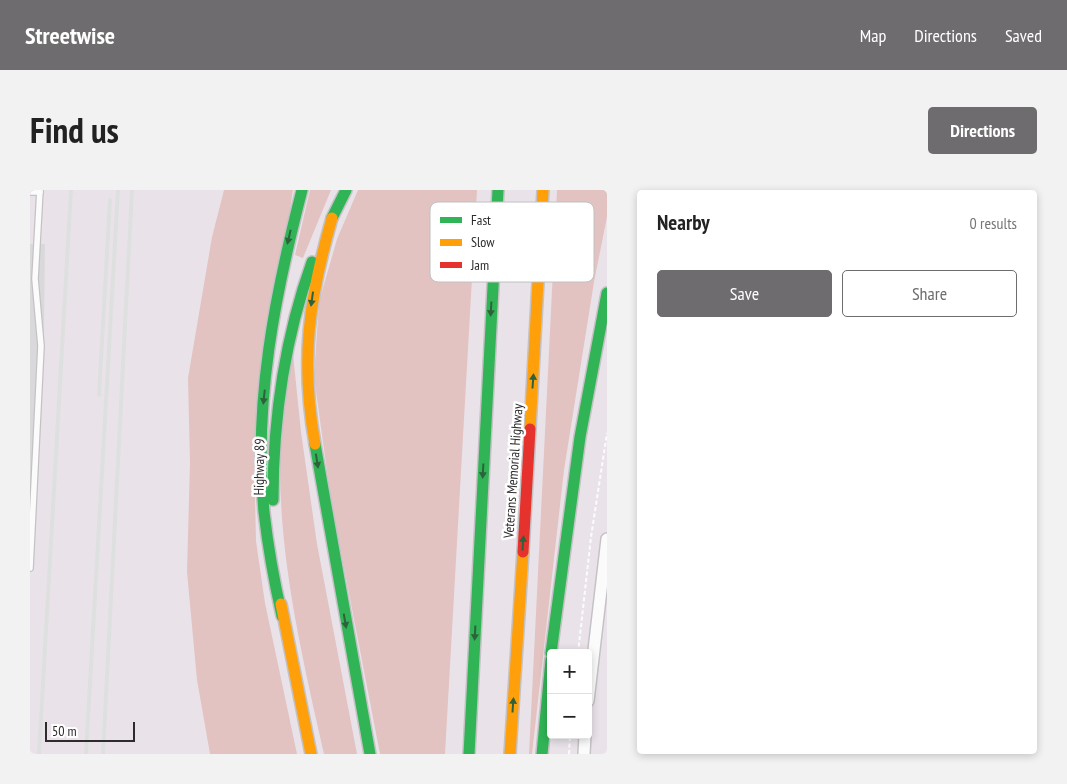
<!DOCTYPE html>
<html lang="en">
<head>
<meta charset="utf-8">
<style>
	:root { --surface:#fff; --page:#f2f2f2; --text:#222; --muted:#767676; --line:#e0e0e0; --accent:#6e6c6e }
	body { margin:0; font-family:"PT Sans Narrow",sans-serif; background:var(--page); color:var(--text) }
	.controls { position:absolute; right:15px; bottom:15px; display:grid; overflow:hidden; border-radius:5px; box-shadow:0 2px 8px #0003 }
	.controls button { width:45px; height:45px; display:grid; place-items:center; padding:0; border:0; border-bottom:1px solid var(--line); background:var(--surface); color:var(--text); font:25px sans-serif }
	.scale { position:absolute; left:15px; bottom:12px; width:90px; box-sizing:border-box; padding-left:5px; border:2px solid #2c2c2c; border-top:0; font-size:14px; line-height:18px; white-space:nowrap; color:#2c2c2c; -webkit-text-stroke:4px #fff; paint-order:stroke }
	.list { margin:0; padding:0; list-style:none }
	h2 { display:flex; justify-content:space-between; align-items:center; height:65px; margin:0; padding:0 20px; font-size:21px }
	h2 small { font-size:16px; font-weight:400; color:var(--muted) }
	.actions { display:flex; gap:10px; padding:15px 20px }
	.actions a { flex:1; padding:11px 0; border:1px solid var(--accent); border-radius:5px; text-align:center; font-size:18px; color:var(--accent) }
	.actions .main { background:var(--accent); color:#fff }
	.map { position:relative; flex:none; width:577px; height:564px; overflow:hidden; border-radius:5px }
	header { display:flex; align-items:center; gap:30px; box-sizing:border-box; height:70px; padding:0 25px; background:var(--accent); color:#fff }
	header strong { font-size:24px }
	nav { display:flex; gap:28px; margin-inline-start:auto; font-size:18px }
	.intro { display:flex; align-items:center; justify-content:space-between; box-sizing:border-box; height:120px; padding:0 30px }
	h1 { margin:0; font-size:35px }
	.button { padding:12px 22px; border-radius:5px; background:var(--accent); color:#fff; font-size:18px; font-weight:700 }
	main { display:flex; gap:30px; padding:0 30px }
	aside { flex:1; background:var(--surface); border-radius:5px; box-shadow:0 2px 8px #0003 }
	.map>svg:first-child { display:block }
	.industrial { fill:#d9d9db }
	.green { fill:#e2c3c2 }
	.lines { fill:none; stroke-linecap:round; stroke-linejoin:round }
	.lane-casing { stroke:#c4c2c4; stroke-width:8 }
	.street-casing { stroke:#c4c2c4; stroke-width:14 }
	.fast-casing { stroke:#c4c2c4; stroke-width:14 }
	.slow-casing { stroke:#c4c2c4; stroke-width:14 }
	.jam-casing { stroke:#c4c2c4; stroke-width:14 }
	.path { stroke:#fcfbfc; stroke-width:2; stroke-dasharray:4 2.5; stroke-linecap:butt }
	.lane { stroke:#fcfbfc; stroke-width:5.5 }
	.street { stroke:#fcfbfc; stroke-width:11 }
	.fast { stroke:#30b455; stroke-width:11 }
	.slow { stroke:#ff9f0a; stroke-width:11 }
	.jam { stroke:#e5322d; stroke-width:11 }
	.rail { stroke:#dee0df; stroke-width:4 }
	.oneway { fill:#2e623c }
	.labels { text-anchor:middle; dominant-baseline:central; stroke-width:5; stroke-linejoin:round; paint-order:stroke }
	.street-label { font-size:14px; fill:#2c2c2c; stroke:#fff }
	.key { fill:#fff; stroke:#c0c0c0; stroke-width:1 }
	.key-label { font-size:14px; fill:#2c2c2c }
</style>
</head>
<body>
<header>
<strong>Streetwise</strong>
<nav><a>Map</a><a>Directions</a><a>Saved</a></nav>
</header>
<div class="intro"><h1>Find us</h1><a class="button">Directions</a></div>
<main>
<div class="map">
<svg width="577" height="564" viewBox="0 0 577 564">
	<rect width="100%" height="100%" fill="#e9e3e9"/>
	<path class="industrial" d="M 0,54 L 15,54 L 14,145 L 0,380 Z"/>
	<g class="green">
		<path d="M 194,0 L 263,0 L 224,261 L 226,351 L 235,413 L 267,564 L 180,564 L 167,490 L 157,382 L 160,273 L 158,188 L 182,47 Z"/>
		<path d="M 280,0 L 301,0 L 273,68 L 265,65 Z"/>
		<path d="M 328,0 L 447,0 L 415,564 L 350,564 L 301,310 L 284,187 L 289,112 L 307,49 Z"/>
		<path d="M 527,0 L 577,0 L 577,27 L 564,92 L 534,280 L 502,564 L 499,564 Z"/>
		<path d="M 263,164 L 271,242 L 287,354 L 327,564 L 294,564 C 265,435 231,296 263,164 Z"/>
	</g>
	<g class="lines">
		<defs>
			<g id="lane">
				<path d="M 0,2 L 10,2"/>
				<path d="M 0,378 L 11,156 L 5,89 L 10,0"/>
			</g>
			<g id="street">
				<path d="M 558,511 L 577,349"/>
				<path d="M 554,564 L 555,545"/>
			</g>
			<g id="fast">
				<path d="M 302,28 L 316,0"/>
				<path d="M 285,254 L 340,564"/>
				<path d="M 243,310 C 243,228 254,150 282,72"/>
				<path d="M 252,426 C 244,391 238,357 234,322 C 223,214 245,104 272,0"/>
				<path d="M 521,463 L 550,247 L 577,103"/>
				<path d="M 439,564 L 468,0"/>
				<path d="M 512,564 L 521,470"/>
			</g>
			<g id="slow">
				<path d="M 500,239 L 513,0"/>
				<path d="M 285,254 C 270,170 279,109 302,28"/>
				<path d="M 251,414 L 281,564"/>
				<path d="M 480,564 L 493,362"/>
			</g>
			<path id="jam" d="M 493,362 L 500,239"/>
		</defs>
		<use href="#lane" class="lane-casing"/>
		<use href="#street" class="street-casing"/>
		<use href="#fast" class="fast-casing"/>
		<use href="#slow" class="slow-casing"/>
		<use href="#jam" class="jam-casing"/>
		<g class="path">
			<path d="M 548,463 L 561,347 L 577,243"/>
			<path d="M 539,564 L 540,545"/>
		</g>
		<use href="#lane" class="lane"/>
		<use href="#street" class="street"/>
		<use href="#fast" class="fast"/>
		<use href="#slow" class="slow"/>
		<use href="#jam" class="jam"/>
		<g class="rail">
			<path d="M 69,205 L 80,10"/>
			<path d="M 9,564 L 41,0"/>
			<path d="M 56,564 L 88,0"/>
			<path d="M 73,564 L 102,0"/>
		</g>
	</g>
	<defs><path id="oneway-solid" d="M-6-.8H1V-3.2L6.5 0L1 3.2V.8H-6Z" transform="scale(1.25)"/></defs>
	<g class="oneway">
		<use href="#oneway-solid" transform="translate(259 47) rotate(103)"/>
		<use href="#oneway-solid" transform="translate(282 109) rotate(98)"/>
		<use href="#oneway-solid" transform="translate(461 119) rotate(93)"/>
		<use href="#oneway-solid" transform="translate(503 191) rotate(-86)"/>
		<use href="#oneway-solid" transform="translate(234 207) rotate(96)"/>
		<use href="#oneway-solid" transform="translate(287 271) rotate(81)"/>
		<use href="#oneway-solid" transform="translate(453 281) rotate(93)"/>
		<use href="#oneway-solid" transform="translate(493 353) rotate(-86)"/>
		<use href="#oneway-solid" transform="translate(315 431) rotate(80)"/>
		<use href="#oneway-solid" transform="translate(445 443) rotate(93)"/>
		<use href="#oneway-solid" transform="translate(483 515) rotate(-86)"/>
	</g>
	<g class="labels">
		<g class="street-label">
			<text transform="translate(229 277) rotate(-89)">Highway 89</text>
			<text transform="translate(483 281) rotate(-86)">Veterans Memorial Highway</text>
		</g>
	</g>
	<rect x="400" y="12" width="164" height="80" rx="8" class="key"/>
	<rect x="410" y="27" width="22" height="6" fill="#30b455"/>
	<rect x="410" y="49" width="22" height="7" fill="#ff9f0a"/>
	<rect x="410" y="72" width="22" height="6" fill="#e5322d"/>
	<g class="key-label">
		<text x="441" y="35">Fast</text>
		<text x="441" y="57">Slow</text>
		<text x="441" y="80">Jam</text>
	</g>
</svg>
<div class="controls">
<button>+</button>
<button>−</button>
</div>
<div class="scale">50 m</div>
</div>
<aside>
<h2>Nearby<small>0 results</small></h2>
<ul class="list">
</ul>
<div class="actions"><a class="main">Save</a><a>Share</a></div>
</aside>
</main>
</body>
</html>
